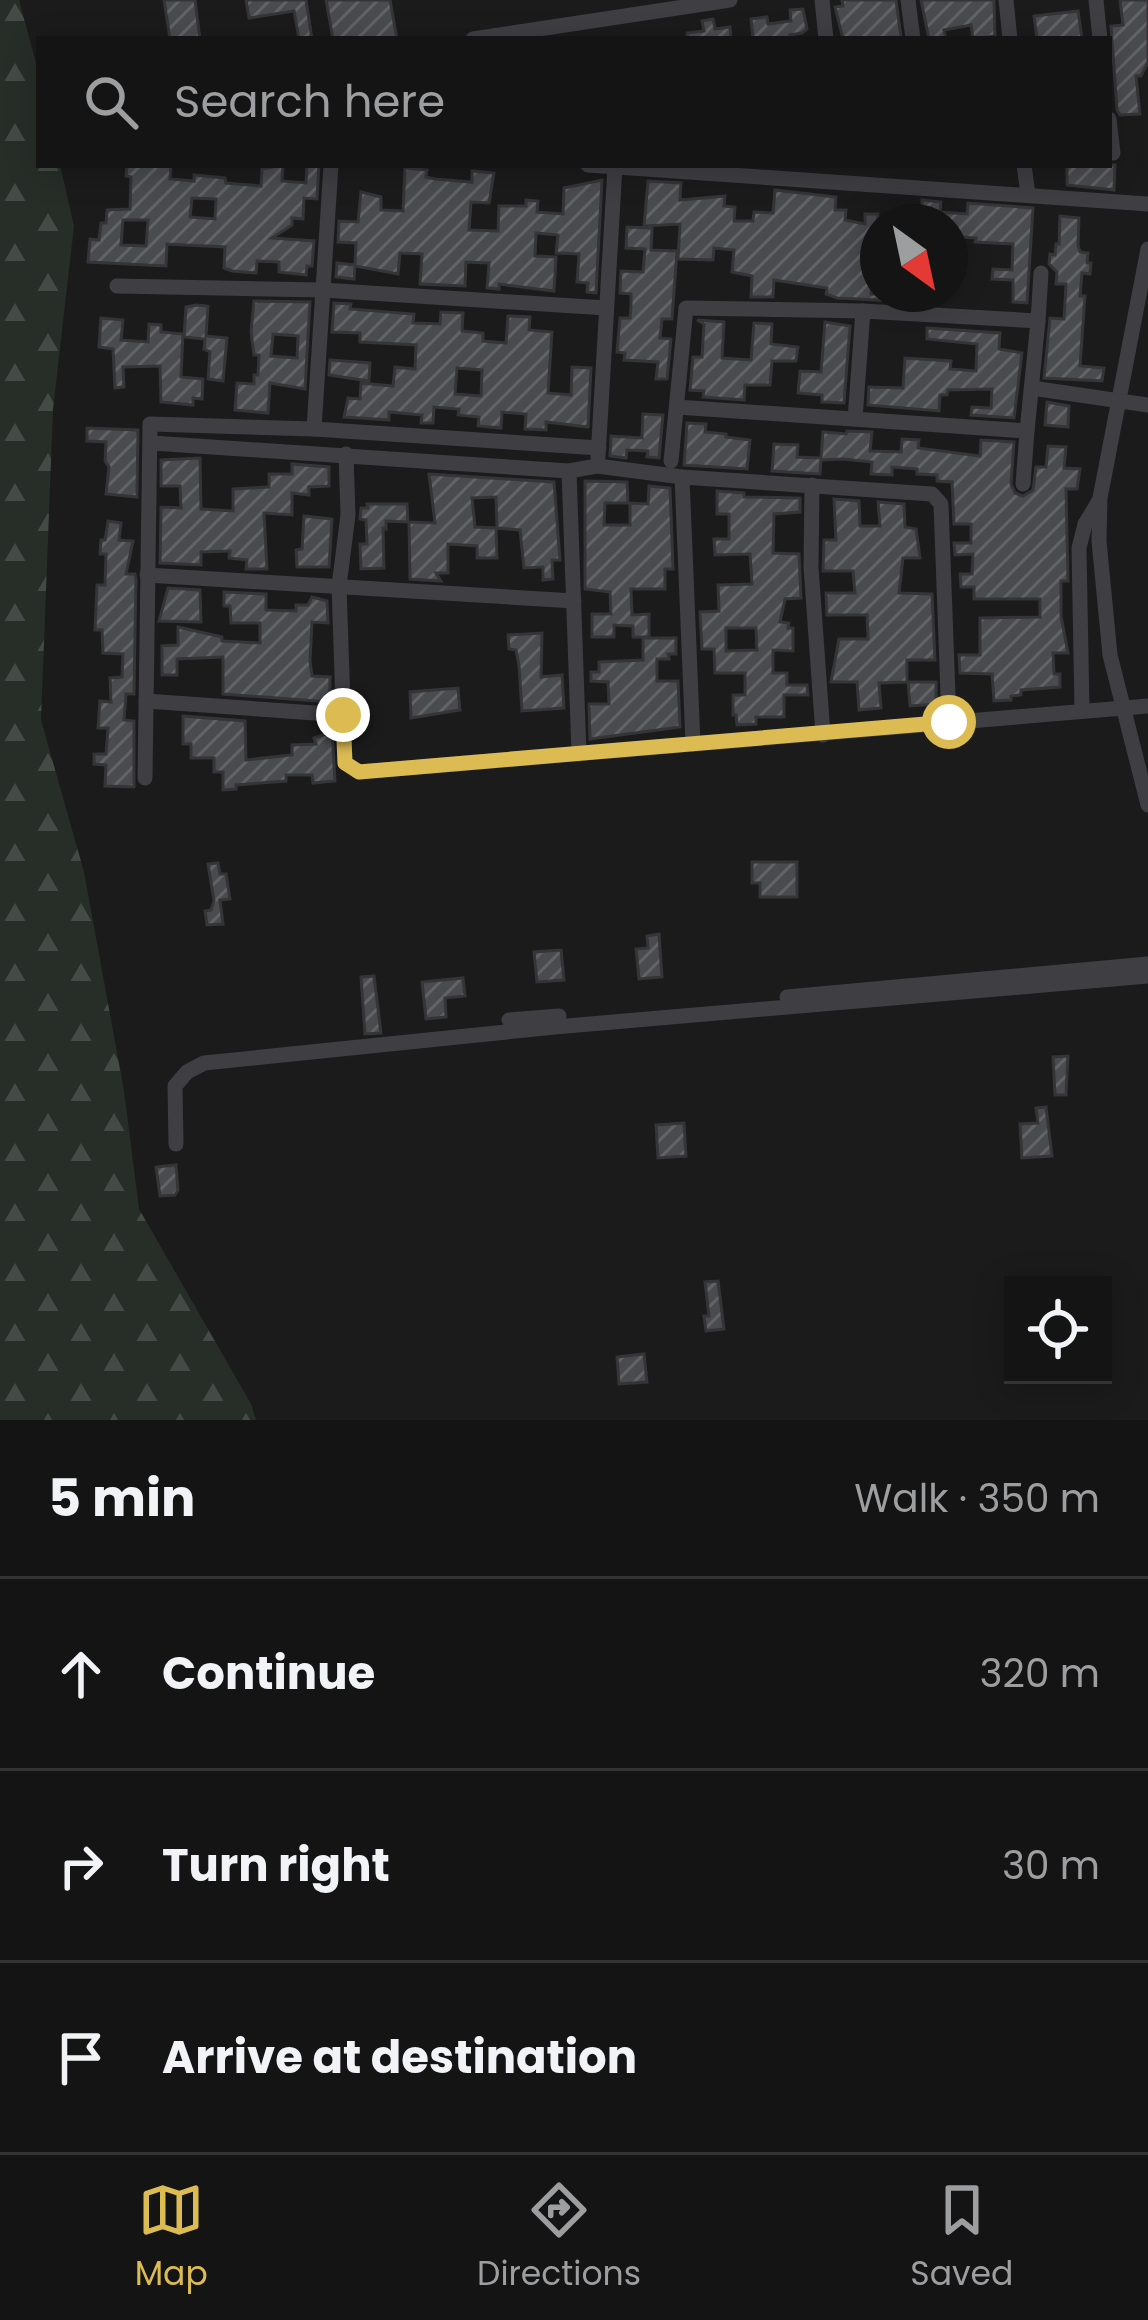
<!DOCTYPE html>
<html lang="en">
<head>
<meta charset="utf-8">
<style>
	:root { --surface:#141415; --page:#1d1d1e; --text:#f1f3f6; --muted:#9d9ea0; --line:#333334; --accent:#dcbb53 }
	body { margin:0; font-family:Poppins,sans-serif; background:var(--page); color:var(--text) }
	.controls { position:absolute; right:36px; bottom:36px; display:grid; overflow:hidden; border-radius:0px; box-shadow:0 6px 30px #0003 }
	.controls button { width:108px; height:108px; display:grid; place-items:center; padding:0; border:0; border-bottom:3px solid var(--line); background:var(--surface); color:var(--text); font:60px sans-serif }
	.compass { position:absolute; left:860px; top:204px; width:108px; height:108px; border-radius:50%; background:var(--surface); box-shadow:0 6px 30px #0003; rotate:147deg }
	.stop { position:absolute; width:36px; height:36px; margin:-27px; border:9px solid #dcbb53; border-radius:50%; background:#fff }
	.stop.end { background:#dcbb53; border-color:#fff; box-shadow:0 3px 12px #0008 }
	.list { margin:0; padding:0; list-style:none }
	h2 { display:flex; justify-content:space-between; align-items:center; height:156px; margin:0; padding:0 48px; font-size:51px }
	h2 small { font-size:39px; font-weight:400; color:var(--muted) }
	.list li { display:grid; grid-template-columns:78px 1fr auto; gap:36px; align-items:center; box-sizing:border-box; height:192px; padding:0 48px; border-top:3px solid var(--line) }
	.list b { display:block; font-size:45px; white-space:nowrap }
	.list em { font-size:39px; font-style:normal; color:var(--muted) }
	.icon { flex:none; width:66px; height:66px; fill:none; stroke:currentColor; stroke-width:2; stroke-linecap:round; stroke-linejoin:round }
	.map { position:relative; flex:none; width:1148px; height:1420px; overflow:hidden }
	.search { position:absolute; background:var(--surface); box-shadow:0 6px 30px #0003; left:36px; right:36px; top:36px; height:132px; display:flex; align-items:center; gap:30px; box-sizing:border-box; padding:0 42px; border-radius:0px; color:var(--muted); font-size:45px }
	.sheet { height:732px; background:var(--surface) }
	nav { display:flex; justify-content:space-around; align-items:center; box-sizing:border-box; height:168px; border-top:3px solid var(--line); background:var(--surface); font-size:33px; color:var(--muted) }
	nav a { display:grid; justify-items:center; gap:6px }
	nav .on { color:var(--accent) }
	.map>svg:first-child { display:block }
	.forest { fill:url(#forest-firs) }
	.building { fill:url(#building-hatch); stroke:#353538; stroke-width:3; fill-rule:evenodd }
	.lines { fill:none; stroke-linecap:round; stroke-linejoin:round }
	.street { stroke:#3e3e43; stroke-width:15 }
	.route { stroke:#dcbb53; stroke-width:15 }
</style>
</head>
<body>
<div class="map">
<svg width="1148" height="1420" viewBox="0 0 1148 1420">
	<defs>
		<pattern id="forest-firs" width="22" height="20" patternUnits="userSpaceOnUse" patternTransform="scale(3)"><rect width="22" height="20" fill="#272e28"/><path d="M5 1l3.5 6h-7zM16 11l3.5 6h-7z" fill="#444a45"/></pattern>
		<pattern id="building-hatch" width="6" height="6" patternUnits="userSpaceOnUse" patternTransform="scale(3)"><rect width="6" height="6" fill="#4a4b4e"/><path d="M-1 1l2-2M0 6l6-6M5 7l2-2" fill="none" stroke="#626365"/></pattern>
	</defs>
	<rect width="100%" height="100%" fill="#1b1b1c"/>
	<path class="forest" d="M 0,0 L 19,0 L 39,74 L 39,165 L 60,165 L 74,226 L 53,409 L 41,720 L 84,872 L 124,1091 L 139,1209 L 251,1404 L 256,1420 L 0,1420 Z"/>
	<g class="building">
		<path d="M 164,0 L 195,0 L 200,39 L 170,39 Z"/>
		<path d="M 246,0 L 306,0 L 312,39 L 299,39 L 294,11 L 249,18 Z"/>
		<path d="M 326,0 L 390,0 L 397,39 L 333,39 Z"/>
		<path d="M 842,0 L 896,0 L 901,37 L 843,39 L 835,7 L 843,6 Z"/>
		<path d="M 921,0 L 994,0 L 995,36 L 973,39 L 971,25 L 944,30 L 946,39 L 929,39 Z"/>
		<path d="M 1120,0 L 1148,0 L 1148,62 L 1141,76 L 1136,76 L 1140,114 L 1120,115 L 1117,110 L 1111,26 L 1123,25 Z"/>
		<path d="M 803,9 L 807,29 L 802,33 L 790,35 L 791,39 L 753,39 L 751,19 L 767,17 L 768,24 L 791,21 L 790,10 Z"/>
		<path d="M 1078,11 L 1082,39 L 1037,39 L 1034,16 Z"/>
		<path d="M 713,19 L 715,29 L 730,27 L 731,39 L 688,39 L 687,33 L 704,31 L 702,21 Z"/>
		<path d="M 127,165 L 171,165 L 170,179 L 194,181 L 194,175 L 225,178 L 226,183 L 261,186 L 262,169 L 283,165 L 282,181 L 306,183 L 307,165 L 319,165 L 317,199 L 304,198 L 303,219 L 292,218 L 292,225 L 272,238 L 314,241 L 312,266 L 307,266 L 306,275 L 279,272 L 279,262 L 257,261 L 256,273 L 232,271 L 224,268 L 225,247 L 167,244 L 166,266 L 88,262 L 90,239 L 99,240 L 101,223 L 106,223 L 107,210 L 130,209 L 131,177 L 126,176 ZM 192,198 L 216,199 L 215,219 L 190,217 ZM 123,220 L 148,220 L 146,246 L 121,245 Z"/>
		<path d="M 1067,165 L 1115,165 L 1114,190 L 1067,185 Z"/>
		<path d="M 405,168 L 427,170 L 426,177 L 435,179 L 472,182 L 472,171 L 494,173 L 489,203 L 471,202 L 469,230 L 498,231 L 499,206 L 526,206 L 526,200 L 538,201 L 537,212 L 563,214 L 564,188 L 602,180 L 596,293 L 587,292 L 588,283 L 577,282 L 579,254 L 556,253 L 558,235 L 536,233 L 535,256 L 556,257 L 554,291 L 499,284 L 499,289 L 487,288 L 489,263 L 466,262 L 465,286 L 420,284 L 422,254 L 400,253 L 398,274 L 355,266 L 354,279 L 336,277 L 337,263 L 355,265 L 356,243 L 338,242 L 339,221 L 358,222 L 361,192 L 381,197 L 381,210 L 403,211 Z"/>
		<path d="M 648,181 L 681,183 L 680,200 L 725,196 L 724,206 L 735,207 L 734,221 L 753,221 L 754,212 L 773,213 L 775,190 L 836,197 L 835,210 L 846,210 L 845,220 L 865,224 L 865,214 L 878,214 L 878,272 L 873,271 L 871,294 L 917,294 L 916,302 L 837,298 L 826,294 L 827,288 L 774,280 L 773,297 L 751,297 L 752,276 L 732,272 L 734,250 L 714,248 L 713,260 L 678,259 L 680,224 L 644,226 Z"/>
		<path d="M 922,200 L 941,202 L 940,212 L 967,214 L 968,203 L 1033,208 L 1027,303 L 1013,302 L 1013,280 L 992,279 L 993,269 L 1012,270 L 1013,244 L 975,242 L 976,238 L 950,236 L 950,222 L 922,222 Z"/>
		<path d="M 1060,216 L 1079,218 L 1078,245 L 1080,252 L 1088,253 L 1087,263 L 1091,263 L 1090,274 L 1082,273 L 1080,296 L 1085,296 L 1080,366 L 1104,368 L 1102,381 L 1044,378 L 1050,318 L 1064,319 L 1066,284 L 1056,284 L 1057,272 L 1049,264 L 1050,254 L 1055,255 L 1056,244 L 1059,244 Z"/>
		<path d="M 627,227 L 652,228 L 651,250 L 677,251 L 672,319 L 662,319 L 660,338 L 671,339 L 667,379 L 656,379 L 658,362 L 624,360 L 625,353 L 617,352 L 620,318 L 630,318 L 631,306 L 631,294 L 620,293 L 621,271 L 643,272 L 645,249 L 626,248 Z"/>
		<path d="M 254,301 L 310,302 L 305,389 L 270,383 L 268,413 L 235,410 L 237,383 L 254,384 L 254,375 L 258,375 L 259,355 L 254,355 L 251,332 ZM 273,334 L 298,336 L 297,358 L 271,356 Z"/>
		<path d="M 334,303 L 351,304 L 350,309 L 414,314 L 413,323 L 440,324 L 441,312 L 463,313 L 462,331 L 483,333 L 483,341 L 506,343 L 508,316 L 530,317 L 529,330 L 552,332 L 548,393 L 571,395 L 572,367 L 591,368 L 588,427 L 546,422 L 546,430 L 525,429 L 526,414 L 502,412 L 501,428 L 478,426 L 479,417 L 458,415 L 459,409 L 434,407 L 433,423 L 421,423 L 422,415 L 389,412 L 389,420 L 344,417 L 348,398 L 360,399 L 361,383 L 393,386 L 395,367 L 415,369 L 416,345 L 360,342 L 360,333 L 332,332 ZM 457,368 L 482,370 L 481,396 L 455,394 Z"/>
		<path d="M 196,305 L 208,306 L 206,336 L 227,338 L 223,381 L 208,379 L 210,352 L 204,349 L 205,339 L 184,337 L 186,307 Z"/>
		<path d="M 101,318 L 123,320 L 121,340 L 148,342 L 149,324 L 161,325 L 161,332 L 183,334 L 181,377 L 203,379 L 202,399 L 193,398 L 193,405 L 161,402 L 160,366 L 123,367 L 124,387 L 115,388 L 113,349 L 99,347 Z"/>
		<path d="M 697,320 L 724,322 L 722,358 L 751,360 L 754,323 L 772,324 L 771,344 L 798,347 L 796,361 L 772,361 L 770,385 L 745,385 L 744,400 L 703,397 L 704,391 L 690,390 L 693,357 L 702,357 L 704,324 Z"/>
		<path d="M 825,322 L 850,326 L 844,403 L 822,402 L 822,395 L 798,393 L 800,371 L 821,372 Z"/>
		<path d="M 927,328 L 1000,333 L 999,349 L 1022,353 L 1014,418 L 971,415 L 972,407 L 991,408 L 992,389 L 948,390 L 947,395 L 940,395 L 939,411 L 868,405 L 869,387 L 903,388 L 905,358 L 951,361 L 950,369 L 976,371 L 977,344 L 927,339 Z"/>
		<path d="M 330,360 L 370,363 L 369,381 L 329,375 Z"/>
		<path d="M 1047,402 L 1069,406 L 1068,427 L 1045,425 Z"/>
		<path d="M 643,414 L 663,415 L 659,458 L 647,457 L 648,451 L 627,450 L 626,458 L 610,456 L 611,436 L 642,438 Z"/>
		<path d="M 687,423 L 706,424 L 705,432 L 726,434 L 726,437 L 750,440 L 747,469 L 684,465 Z"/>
		<path d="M 87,428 L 138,430 L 137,497 L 106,494 L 109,467 L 105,461 L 106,442 L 87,441 Z"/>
		<path d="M 847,431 L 872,432 L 870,451 L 901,452 L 902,439 L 919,440 L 918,448 L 980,456 L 981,440 L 1014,442 L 1011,484 L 1015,493 L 1023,496 L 1033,490 L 1036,467 L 1046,467 L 1048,446 L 1066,447 L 1064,468 L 1080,469 L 1077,489 L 1066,489 L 1068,581 L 1061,581 L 1061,616 L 1068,653 L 1053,653 L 1054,674 L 1060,674 L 1060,687 L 1021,690 L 1021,695 L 1011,696 L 1011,700 L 994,701 L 992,674 L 960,673 L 959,655 L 980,655 L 980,618 L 1040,617 L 1040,599 L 974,599 L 974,587 L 961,587 L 960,574 L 972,574 L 973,554 L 955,555 L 954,543 L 971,543 L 971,524 L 954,524 L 952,482 L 937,481 L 937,475 L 917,474 L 917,469 L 892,467 L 892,475 L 871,474 L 872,462 L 843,459 L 821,460 L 820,474 L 772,471 L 774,444 L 798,445 L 797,457 L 821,458 L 823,432 L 846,434 Z"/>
		<path d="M 200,458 L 201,509 L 233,511 L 233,489 L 269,487 L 269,474 L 292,474 L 292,464 L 329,467 L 329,486 L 309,487 L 309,495 L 292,493 L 292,515 L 264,513 L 267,569 L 246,569 L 247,560 L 229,558 L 230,551 L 201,552 L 201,565 L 160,563 L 161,507 L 181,508 L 180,486 L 161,486 L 161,460 Z"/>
		<path d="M 429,474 L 554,482 L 560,560 L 552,560 L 553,579 L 543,580 L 543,567 L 524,568 L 520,530 L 497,528 L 496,497 L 472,498 L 475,527 L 496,528 L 497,558 L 477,558 L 477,546 L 448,544 L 448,573 L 436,573 L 441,581 L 410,579 L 409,522 L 435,523 Z"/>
		<path d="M 585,481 L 627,482 L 628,503 L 605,503 L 604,525 L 630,525 L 630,503 L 648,504 L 649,486 L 670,488 L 673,569 L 665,569 L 665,589 L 631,589 L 632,615 L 649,614 L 649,637 L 633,637 L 633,626 L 614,625 L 614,637 L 592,637 L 592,614 L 611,614 L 610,592 L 585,589 Z"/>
		<path d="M 717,491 L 744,493 L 744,497 L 800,498 L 800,512 L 774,514 L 773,553 L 799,554 L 801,598 L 785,599 L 780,622 L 789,623 L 788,628 L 793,628 L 793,651 L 773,650 L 773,673 L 787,673 L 787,685 L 807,685 L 808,695 L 784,695 L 784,717 L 756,717 L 756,724 L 737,725 L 736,715 L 733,715 L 733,695 L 745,695 L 745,673 L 715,673 L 714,649 L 702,649 L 700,612 L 719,611 L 718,585 L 752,584 L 750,554 L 715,555 L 714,539 L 729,539 L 729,514 L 717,514 ZM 726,628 L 756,628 L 757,650 L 726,651 Z"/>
		<path d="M 834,499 L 859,501 L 860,526 L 880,526 L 878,502 L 904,504 L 905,527 L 916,529 L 920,558 L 903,558 L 899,593 L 932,594 L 935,660 L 907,660 L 907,682 L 879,683 L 881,708 L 859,710 L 857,682 L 831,682 L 839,639 L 868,639 L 867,615 L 827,615 L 826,593 L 855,593 L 853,571 L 823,571 L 824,540 L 836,540 Z"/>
		<path d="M 367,504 L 407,504 L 408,522 L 386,521 L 386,529 L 383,528 L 384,568 L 361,569 L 360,544 L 367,544 L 366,520 L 360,519 L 361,508 L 368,508 Z"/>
		<path d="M 304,516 L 332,519 L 329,567 L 297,567 L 296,550 L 302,549 Z"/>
		<path d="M 108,521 L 121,523 L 119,540 L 133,541 L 126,574 L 135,574 L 136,579 L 134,694 L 126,694 L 124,720 L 134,721 L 134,787 L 105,786 L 106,765 L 94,764 L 94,754 L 106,754 L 108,728 L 98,728 L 100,701 L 111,702 L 110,678 L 122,677 L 123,654 L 103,653 L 102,630 L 95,630 L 97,585 L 105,585 L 106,554 L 100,554 L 101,540 L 105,540 Z"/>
		<path d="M 168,588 L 200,590 L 201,622 L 159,621 Z"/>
		<path d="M 224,592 L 266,594 L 266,610 L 296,611 L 296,605 L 308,605 L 312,597 L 327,601 L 328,623 L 312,622 L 310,661 L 312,676 L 330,677 L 330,702 L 223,694 L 223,657 L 177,659 L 177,675 L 162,675 L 162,646 L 178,645 L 178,627 L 222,637 L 222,641 L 260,643 L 260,623 L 231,623 L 230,606 L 224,606 Z"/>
		<path d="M 542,633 L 541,677 L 562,675 L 564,708 L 522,711 L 519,666 L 516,650 L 509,649 L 508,635 Z"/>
		<path d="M 643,638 L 676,638 L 676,654 L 668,654 L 669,659 L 657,659 L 657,681 L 678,681 L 680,727 L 590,739 L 589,704 L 609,704 L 608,682 L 591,681 L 591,672 L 599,672 L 599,662 L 643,660 Z"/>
		<path d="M 908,682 L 936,682 L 936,704 L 910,706 Z"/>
		<path d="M 458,688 L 460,710 L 411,718 L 410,692 Z"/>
		<path d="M 183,716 L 245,721 L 246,760 L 292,755 L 292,745 L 316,744 L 314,738 L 332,732 L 335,781 L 313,783 L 312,775 L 286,775 L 286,781 L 236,785 L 236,789 L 223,790 L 223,772 L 214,772 L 214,758 L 191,758 L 191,744 L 183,744 Z"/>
		<path d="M 752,862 L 797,862 L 797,897 L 760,897 L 760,883 L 752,883 Z"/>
		<path d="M 218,863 L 220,874 L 226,874 L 230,899 L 220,900 L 223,924 L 207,925 L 205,911 L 211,910 L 214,901 L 208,864 Z"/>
		<path d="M 659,934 L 662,977 L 639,979 L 636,949 L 648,948 L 647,936 Z"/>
		<path d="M 561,950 L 564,980 L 537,982 L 534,952 Z"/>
		<path d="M 374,976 L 381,1033 L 365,1034 L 361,977 Z"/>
		<path d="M 463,978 L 465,996 L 445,998 L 446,1017 L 426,1019 L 422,982 Z"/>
		<path d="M 1068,1056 L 1066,1095 L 1055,1095 L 1053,1057 Z"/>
		<path d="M 1046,1107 L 1052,1156 L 1022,1158 L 1020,1124 L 1038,1123 L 1036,1108 Z"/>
		<path d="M 684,1123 L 686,1156 L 658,1158 L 656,1125 Z"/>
		<path d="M 176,1165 L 178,1190 L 175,1195 L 160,1196 L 156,1167 Z"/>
		<path d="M 718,1281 L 724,1329 L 706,1331 L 704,1316 L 709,1316 L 705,1282 Z"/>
		<path d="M 644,1354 L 647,1382 L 619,1384 L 617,1357 Z"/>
	</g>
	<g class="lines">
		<g class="street">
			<path d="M 822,0 L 826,39"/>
			<path d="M 908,0 L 913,39"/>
			<path d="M 1006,0 L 1010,39"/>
			<path d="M 1096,0 L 1100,39"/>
			<path d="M 473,39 L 730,0"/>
			<path d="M 1109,119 L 1113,153"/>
			<path d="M 588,165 L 1148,204"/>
			<path d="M 1024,165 L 1028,195"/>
			<path d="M 1148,249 L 1100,498 L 1099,541 L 1110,655 L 1148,805"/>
			<path d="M 117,286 L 323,290 L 606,308"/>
			<path d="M 1038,321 L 1041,273"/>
			<path d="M 1032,388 L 1148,405"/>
			<path d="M 855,419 L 863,311"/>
			<path d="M 314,429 L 331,165"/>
			<path d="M 152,443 L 569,471 L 597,466 L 682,477 L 932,494 L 941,504 L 949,722"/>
			<path d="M 346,454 L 348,515 L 339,586 L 345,763 L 359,772 L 1148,706"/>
			<path d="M 598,457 L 615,166"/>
			<path d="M 671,461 L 686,308 L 863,311 L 1038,321 L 1027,431 L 677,407"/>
			<path d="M 569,471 L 579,754"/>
			<path d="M 682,477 L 693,744"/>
			<path d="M 1023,484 L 1027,431"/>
			<path d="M 812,485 L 811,567 L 823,735"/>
			<path d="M 147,575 L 574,601"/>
			<path d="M 146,701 L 343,715"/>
			<path d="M 1082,711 L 1079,548 L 1085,524 L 1099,501"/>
			<path d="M 145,778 L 150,424 L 314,429 L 599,448"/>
			<path d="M 787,997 L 1148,964"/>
			<path d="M 509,1020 L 559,1016"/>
			<path d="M 176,1144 L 175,1086 L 187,1072 L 204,1063 L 555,1027 L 1148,976"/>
		</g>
	</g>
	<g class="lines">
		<path class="route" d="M 343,715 L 345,763 L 359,772 L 949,722"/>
	</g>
</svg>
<div class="controls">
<button><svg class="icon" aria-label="locate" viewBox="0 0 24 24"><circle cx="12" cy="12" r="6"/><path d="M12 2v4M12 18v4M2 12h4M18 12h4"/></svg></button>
</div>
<svg class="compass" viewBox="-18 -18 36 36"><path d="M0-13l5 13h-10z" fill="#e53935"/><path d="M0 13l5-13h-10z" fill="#9d9ea0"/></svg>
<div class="stop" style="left:949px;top:722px"></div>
<div class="stop end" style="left:343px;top:715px"></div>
<div class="search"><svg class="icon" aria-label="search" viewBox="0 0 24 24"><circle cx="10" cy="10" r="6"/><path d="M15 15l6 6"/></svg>Search here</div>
</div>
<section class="sheet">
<h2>5 min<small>Walk · 350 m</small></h2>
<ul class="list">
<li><svg class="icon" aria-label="ahead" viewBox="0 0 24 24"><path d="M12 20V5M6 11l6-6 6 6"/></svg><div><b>Continue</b></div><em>320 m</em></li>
<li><svg class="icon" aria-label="right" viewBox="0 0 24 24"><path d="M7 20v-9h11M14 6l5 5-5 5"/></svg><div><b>Turn right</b></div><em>30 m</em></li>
<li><svg class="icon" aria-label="arrive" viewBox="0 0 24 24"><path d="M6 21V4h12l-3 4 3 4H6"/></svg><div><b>Arrive at destination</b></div></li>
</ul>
</section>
<nav>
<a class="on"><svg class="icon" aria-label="map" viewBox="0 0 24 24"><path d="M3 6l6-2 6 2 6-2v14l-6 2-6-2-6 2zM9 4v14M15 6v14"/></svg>Map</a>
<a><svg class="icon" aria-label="directions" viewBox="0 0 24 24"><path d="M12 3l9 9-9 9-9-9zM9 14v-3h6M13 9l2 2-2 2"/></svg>Directions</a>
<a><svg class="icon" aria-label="saved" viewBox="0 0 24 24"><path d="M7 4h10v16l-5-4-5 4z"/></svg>Saved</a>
</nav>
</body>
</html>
